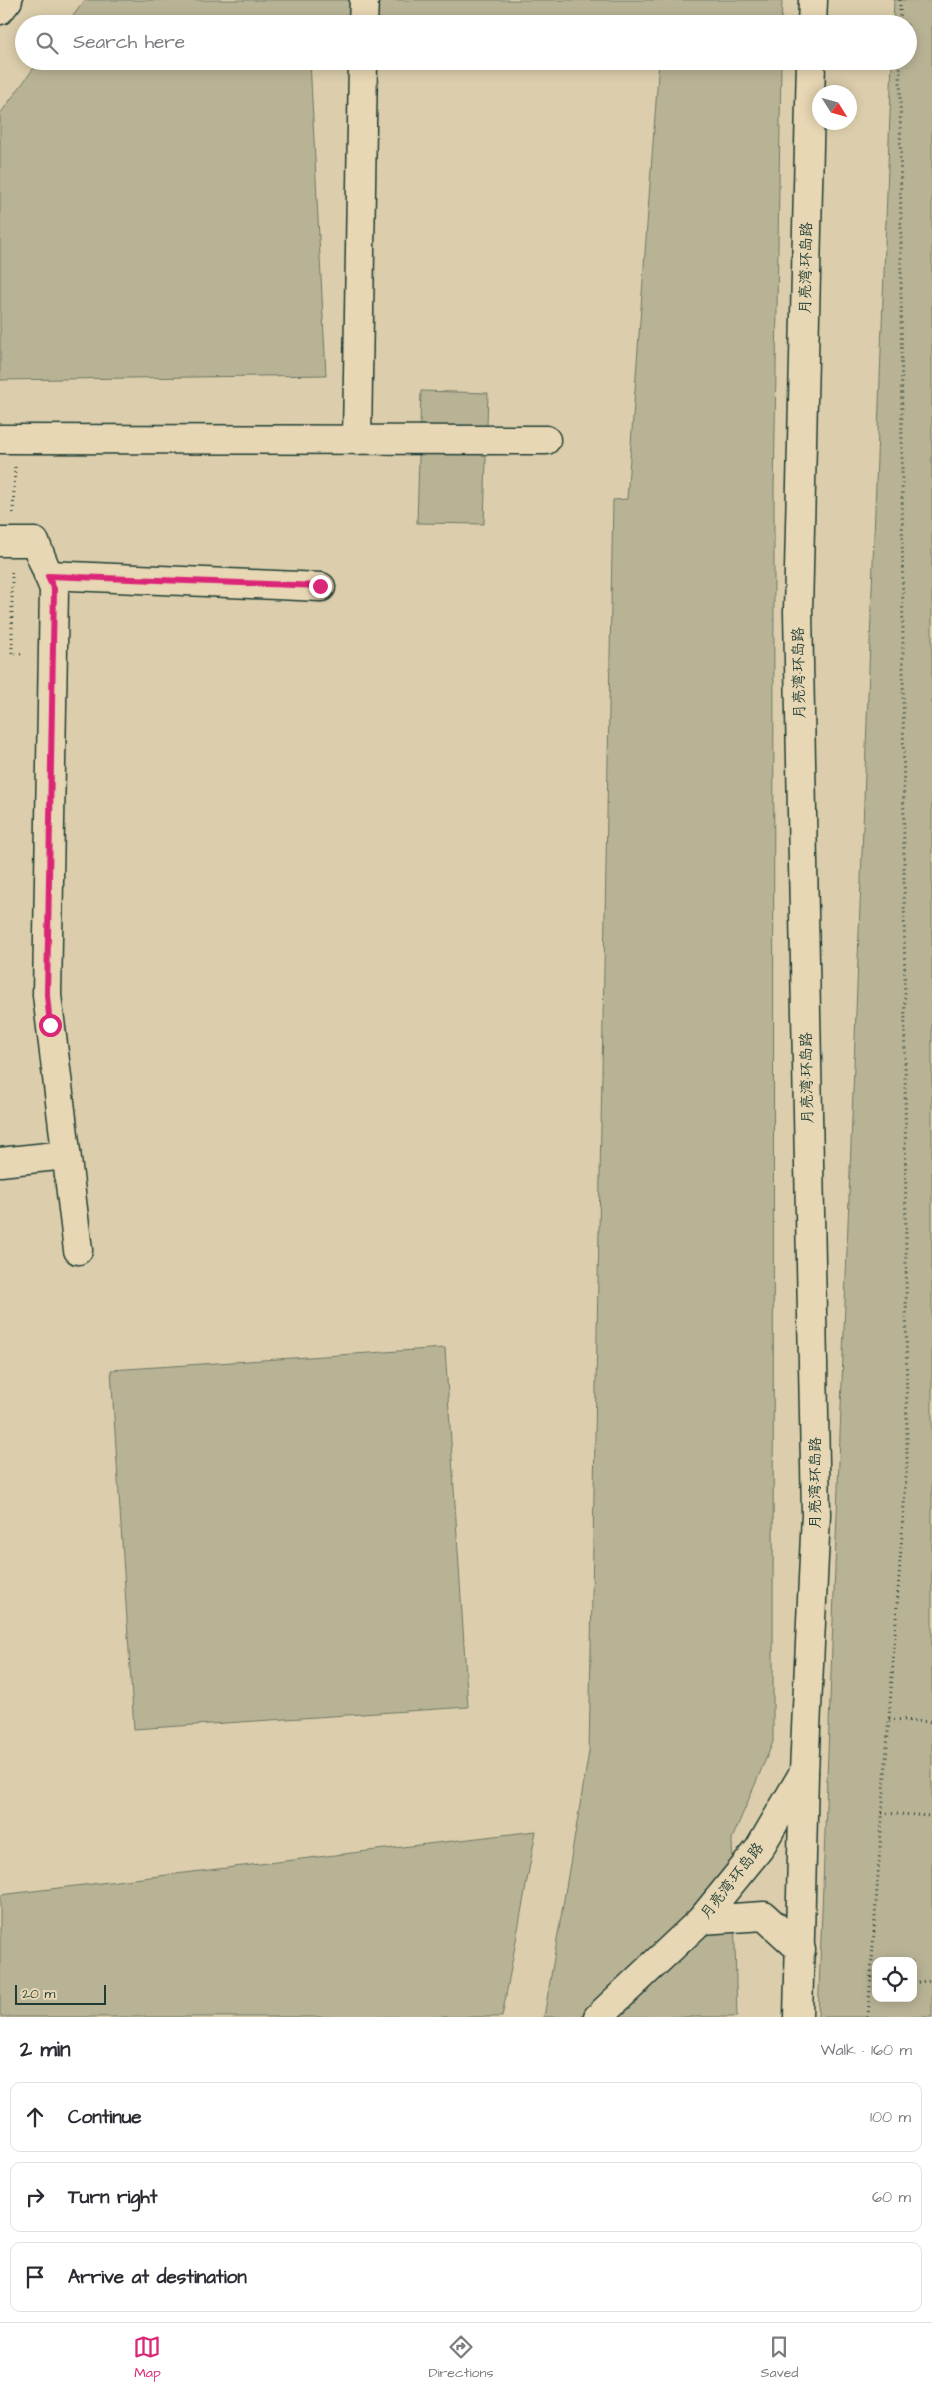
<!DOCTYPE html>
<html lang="en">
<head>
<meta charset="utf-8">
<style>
	:root { --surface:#fff; --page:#f2f2f3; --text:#2b2b33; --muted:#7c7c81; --line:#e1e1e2; --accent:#db2777 }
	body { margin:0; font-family:"Architects Daughter","LXGW WenKai TC",sans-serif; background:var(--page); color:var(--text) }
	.controls { position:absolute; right:15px; bottom:15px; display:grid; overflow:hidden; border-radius:10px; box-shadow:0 2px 12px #0003 }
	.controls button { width:45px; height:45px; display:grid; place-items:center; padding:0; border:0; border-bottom:1px solid var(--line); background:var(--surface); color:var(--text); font:25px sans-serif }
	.compass { position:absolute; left:812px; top:85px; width:45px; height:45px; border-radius:50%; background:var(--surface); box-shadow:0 2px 12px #0003; rotate:127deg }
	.scale { position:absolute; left:15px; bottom:12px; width:91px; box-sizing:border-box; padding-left:5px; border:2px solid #1f3d34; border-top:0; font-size:14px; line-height:18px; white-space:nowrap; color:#1f3d34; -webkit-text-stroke:4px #e8d7b4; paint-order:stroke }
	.stop { position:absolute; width:15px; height:15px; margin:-11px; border:4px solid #db2777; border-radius:50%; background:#fff }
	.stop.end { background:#db2777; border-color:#fff; box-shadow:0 1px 5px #0008 }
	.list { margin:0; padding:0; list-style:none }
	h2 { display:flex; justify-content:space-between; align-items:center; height:65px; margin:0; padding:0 20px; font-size:21px }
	h2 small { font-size:16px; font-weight:400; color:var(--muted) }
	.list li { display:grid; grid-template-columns:32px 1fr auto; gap:15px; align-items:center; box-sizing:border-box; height:70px; margin:0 10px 10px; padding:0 10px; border:1px solid var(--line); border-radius:10px }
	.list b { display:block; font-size:19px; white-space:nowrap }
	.list em { font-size:16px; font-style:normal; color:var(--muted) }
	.icon { flex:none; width:28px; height:28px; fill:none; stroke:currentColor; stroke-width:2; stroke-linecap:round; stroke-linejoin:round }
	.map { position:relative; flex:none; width:932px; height:2017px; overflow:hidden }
	.search { position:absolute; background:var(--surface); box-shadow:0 2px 12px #0003; left:15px; right:15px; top:15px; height:55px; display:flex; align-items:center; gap:12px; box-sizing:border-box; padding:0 18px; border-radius:28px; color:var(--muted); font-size:19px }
	.sheet { height:305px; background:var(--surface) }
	nav { display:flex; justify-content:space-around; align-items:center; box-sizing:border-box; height:70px; border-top:1px solid var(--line); background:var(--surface); font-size:14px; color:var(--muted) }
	nav a { display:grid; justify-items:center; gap:2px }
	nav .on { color:var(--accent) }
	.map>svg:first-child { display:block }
	.green { fill:#b9b396; stroke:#6c7865; fill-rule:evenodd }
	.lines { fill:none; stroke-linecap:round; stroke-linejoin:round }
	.minor-casing { stroke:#1f3d34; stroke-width:31 }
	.path { stroke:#1f3d34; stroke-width:3; stroke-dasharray:1 4; stroke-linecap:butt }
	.minor { stroke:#e8d7b4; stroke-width:28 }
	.route { stroke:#db2777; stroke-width:6 }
	.labels { text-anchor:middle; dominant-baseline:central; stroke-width:5; stroke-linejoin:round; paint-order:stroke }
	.street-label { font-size:15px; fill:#1f3d34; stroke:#e8d7b4 }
</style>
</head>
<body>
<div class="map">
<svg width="932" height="2017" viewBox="0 0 932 2017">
	<rect width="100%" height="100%" fill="#dcceac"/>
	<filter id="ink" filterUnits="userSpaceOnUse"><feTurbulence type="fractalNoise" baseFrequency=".02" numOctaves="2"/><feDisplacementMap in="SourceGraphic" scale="10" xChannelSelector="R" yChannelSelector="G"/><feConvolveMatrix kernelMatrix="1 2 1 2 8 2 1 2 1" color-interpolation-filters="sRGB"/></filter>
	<g filter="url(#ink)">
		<g class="green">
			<path d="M 85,0 L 782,0 L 781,24 L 401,24 L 308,21 L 308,24 L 67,24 Z"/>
			<path d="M 894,0 L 932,0 L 932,2017 L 818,2017 L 892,61 L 908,61 L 908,24 L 893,24 ZM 876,1961 L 913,1961 L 913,1998 L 876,1998 Z"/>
			<path d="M 39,61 L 310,61 L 326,375 L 0,380 L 0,114 Z"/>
			<path d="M 659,61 L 781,61 L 774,491 L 773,1742 L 732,1839 L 737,2017 L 544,2017 L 589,1752 L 613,500 L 627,499 Z"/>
			<path d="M 421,391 L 488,393 L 484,524 L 417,523 Z"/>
			<path d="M 445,1348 L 468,1707 L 134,1729 L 111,1370 Z"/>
			<path d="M 536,1831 L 502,2017 L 0,2017 L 0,1895 Z"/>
		</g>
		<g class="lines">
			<defs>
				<g id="minor">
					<path d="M 0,10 L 8,0"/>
					<path d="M 363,24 L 364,0"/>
					<path d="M 812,24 L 813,0"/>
					<path d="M 0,439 L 546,440"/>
					<path d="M 357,440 L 363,61"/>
					<path d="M 0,542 L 35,542 L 54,589 L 47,995 L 78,1250"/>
					<path d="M 48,575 L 321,587"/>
					<path d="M 0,1162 L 66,1155"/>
					<path d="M 701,1920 L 764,1916 L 801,1950"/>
					<path d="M 598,2017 L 701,1920 L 759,1849 L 804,1772 L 816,1514 L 798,612 L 811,61"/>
					<path d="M 798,2017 L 804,1774"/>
				</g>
			</defs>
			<use href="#minor" class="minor-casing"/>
			<g class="path">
				<path d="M 900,0 L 900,24"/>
				<path d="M 13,513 L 15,467"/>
				<path d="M 12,572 L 12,654 L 24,654"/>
				<path d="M 889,1719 L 932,1722"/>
				<path d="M 882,1813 L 932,1816"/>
				<path d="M 871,1977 L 876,1980"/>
				<path d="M 913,1983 L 932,1980"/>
				<path d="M 868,2017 L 907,1463 L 900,61"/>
			</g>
			<use href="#minor" class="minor"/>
		</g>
	</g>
	<g class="lines" filter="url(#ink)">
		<path class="route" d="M 50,1025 L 47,995 L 54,589 L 48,576 L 320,586"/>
	</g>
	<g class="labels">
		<g class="street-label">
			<text transform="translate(806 268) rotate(-89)">月亮湾·环岛路</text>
			<text transform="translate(799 673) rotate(-91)">月亮湾·环岛路</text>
			<text transform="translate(807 1078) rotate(-91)">月亮湾·环岛路</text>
			<text transform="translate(815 1483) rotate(-90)">月亮湾·环岛路</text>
			<text transform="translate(732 1881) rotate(-52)">月亮湾·环岛路</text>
		</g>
	</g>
</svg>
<div class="controls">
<button><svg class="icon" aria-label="locate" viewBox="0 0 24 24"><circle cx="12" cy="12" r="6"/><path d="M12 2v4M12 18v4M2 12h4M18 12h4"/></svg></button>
</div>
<svg class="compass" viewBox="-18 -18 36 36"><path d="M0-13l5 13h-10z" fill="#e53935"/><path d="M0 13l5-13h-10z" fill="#7c7c81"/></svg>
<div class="scale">20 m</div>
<div class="stop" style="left:50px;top:1025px"></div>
<div class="stop end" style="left:320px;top:586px"></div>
<div class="search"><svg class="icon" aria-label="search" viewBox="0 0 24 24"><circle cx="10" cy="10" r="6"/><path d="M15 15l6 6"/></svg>Search here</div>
</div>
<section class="sheet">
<h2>2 min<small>Walk · 160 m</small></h2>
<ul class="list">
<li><svg class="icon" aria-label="ahead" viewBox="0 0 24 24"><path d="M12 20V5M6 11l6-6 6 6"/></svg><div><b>Continue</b></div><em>100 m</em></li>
<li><svg class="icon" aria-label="right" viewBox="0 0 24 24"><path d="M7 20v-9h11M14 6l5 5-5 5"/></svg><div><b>Turn right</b></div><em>60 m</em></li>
<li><svg class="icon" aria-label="arrive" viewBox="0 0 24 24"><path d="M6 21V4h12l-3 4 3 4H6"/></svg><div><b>Arrive at destination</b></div></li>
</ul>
</section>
<nav>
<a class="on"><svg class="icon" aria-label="map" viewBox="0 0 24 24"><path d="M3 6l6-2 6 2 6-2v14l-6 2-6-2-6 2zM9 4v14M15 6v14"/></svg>Map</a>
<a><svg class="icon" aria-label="directions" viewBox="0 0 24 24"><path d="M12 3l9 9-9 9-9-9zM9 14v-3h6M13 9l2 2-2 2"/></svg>Directions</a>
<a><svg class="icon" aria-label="saved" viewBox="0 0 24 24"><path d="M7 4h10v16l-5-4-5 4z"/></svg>Saved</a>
</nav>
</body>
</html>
